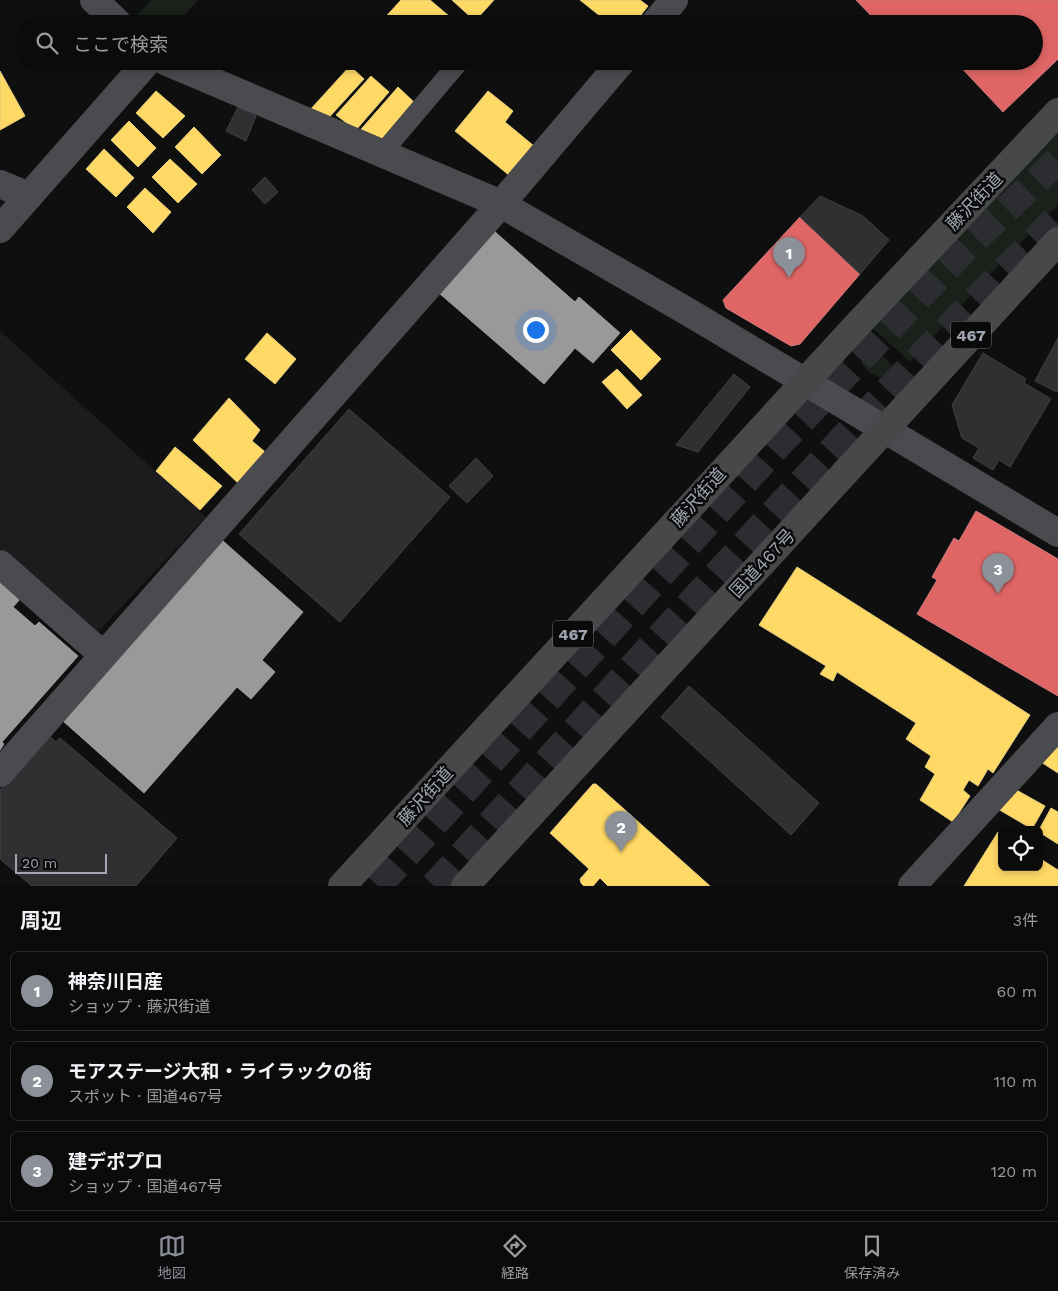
<!DOCTYPE html>
<html lang="ja">
<head>
<meta charset="utf-8">
<style>
	:root { --surface:#0b0b0c; --page:#19191a; --text:#f1f3f6; --muted:#9a9b9d; --line:#2b2b2d; --accent:#8c9099 }
	body { margin:0; font-family:"Work Sans","Noto Sans JP",sans-serif; background:var(--page); color:var(--text) }
	.controls { position:absolute; right:15px; bottom:15px; display:grid; overflow:hidden; border-radius:8px; box-shadow:0 2px 8px #0003 }
	.controls button { width:45px; height:45px; display:grid; place-items:center; padding:0; border:0; border-bottom:1px solid var(--line); background:var(--surface); color:var(--text); font:25px sans-serif }
	.scale { position:absolute; left:15px; bottom:12px; width:92px; box-sizing:border-box; padding-left:5px; border:2px solid #a0a6b1; border-top:0; font-size:14px; line-height:18px; white-space:nowrap; color:#a0a6b1; -webkit-text-stroke:4px #0a0a0b; paint-order:stroke }
	.you { position:absolute; left:535px; top:329px; width:18px; height:18px; margin:-12px; border:4px solid #fff; border-radius:50%; background:#1a73e8; box-shadow:0 0 0 8px #1a73e833 }
	.badge { display:grid; place-items:center; width:32px; height:32px; border-radius:50%; background:var(--accent); color:#fff; font-size:16px; font-weight:700 }
	.pin { position:absolute; translate:-50% -41px; filter:drop-shadow(0 1px 2px #0008) }
	.pin::after { content:''; position:absolute; top:26px; width:18px; height:15px; background:inherit; clip-path:polygon(0 0,100% 0,50% 100%) }
	.list { margin:0; padding:0; list-style:none }
	h2 { display:flex; justify-content:space-between; align-items:center; height:65px; margin:0; padding:0 20px; font-size:21px }
	h2 small { font-size:16px; font-weight:400; color:var(--muted) }
	.list li { display:grid; grid-template-columns:32px 1fr auto; gap:15px; align-items:center; box-sizing:border-box; height:80px; margin:0 10px 10px; padding:0 10px; border:1px solid var(--line); border-radius:8px }
	.list b { display:block; font-size:19px; white-space:nowrap }
	.list p { margin:0; font-size:16px; white-space:nowrap; color:var(--muted) }
	.list em { font-size:16px; font-style:normal; color:var(--muted) }
	.icon { flex:none; width:28px; height:28px; fill:none; stroke:currentColor; stroke-width:2; stroke-linecap:round; stroke-linejoin:round }
	.map { position:relative; flex:none; width:1058px; height:886px; overflow:hidden }
	.search { position:absolute; background:var(--surface); box-shadow:0 2px 8px #0003; left:15px; right:15px; top:15px; height:55px; display:flex; align-items:center; gap:12px; box-sizing:border-box; padding:0 18px; border-radius:28px; color:var(--muted); font-size:19px }
	.sheet { height:335px; background:var(--surface) }
	nav { display:flex; justify-content:space-around; align-items:center; box-sizing:border-box; height:70px; border-top:1px solid var(--line); background:var(--surface); font-size:14px; color:var(--muted) }
	nav a { display:grid; justify-items:center; gap:2px }
	nav .on { color:var(--accent) }
	.map>svg:first-child { display:block }
	.built { fill:#1c1c1e }
	.green { fill:#1a201a }
	.homes { fill:#ffd966; stroke:#e2ca7c }
	.shops { fill:#e06666; stroke:#cd797c }
	.industry { fill:#999; stroke:#9b9da0 }
	.building { fill:#303032; stroke:#3e4044 }
	.lines { fill:none; stroke-linecap:round; stroke-linejoin:round }
	.trunk-tunnel { stroke:#2c2d30; stroke-width:28; stroke-dasharray:28 14; stroke-linecap:butt }
	.service { stroke:#4a4b4f; stroke-width:19 }
	.minor { stroke:#4a4b4f; stroke-width:28 }
	.trunk { stroke:#46484a; stroke-width:28 }
	.labels { text-anchor:middle; dominant-baseline:central; stroke-width:5; stroke-linejoin:round; paint-order:stroke }
	.shield { fill:#0a0a0b; stroke:#73777f; stroke-width:1 }
	.shield-label { font-size:16px; font-weight:bold; fill:#a0a6b1 }
	.street-label { font-size:18px; fill:#a0a6b1; stroke:#0a0a0b }
</style>
</head>
<body>
<div class="map">
<svg width="1058" height="886" viewBox="0 0 1058 886">
	<rect width="100%" height="100%" fill="#0f0f10"/>
	<path class="built" d="M 0,331 L 206,517 L 97,633 L 0,548 Z"/>
	<g class="green">
		<path d="M 152,0 L 198,0 L 177,24 L 131,24 L 129,22 Z"/>
		<path d="M 1058,133 L 1058,205 L 995,269 L 910,362 L 868,324 L 1023,162 Z"/>
		<path d="M 862,335 L 900,373 C 886,385 862,374 860,356 C 859,350 861,342 862,335 Z"/>
	</g>
	<g class="homes">
		<path d="M 401,0 L 430,0 L 449,16 L 443,24 L 380,23 Z"/>
		<path d="M 452,0 L 494,0 L 475,21 Z"/>
		<path d="M 580,0 L 640,0 L 648,6 L 634,24 L 610,24 Z"/>
		<path d="M 350,66 L 364,79 L 323,124 L 309,111 Z"/>
		<path d="M 0,71 L 25,116 L 0,130 Z"/>
		<path d="M 371,76 L 389,92 L 356,130 L 336,115 Z"/>
		<path d="M 398,87 L 416,104 L 380,146 L 356,135 Z"/>
		<path d="M 156,91 L 185,116 L 163,138 L 136,113 Z"/>
		<path d="M 488,91 L 513,111 L 505,122 L 534,146 L 510,176 L 455,131 Z"/>
		<path d="M 129,121 L 156,148 L 138,167 L 111,140 Z"/>
		<path d="M 194,127 L 221,155 L 202,174 L 175,147 Z"/>
		<path d="M 104,149 L 134,178 L 116,197 L 86,169 Z"/>
		<path d="M 170,159 L 197,184 L 178,203 L 152,177 Z"/>
		<path d="M 145,188 L 171,212 L 153,233 L 127,207 Z"/>
		<path d="M 631,330 L 661,359 L 641,380 L 611,350 Z"/>
		<path d="M 267,333 L 296,359 L 275,384 L 245,359 Z"/>
		<path d="M 617,369 L 642,395 L 627,409 L 602,382 Z"/>
		<path d="M 229,398 L 260,430 L 252,441 L 270,456 L 242,487 L 193,440 Z"/>
		<path d="M 175,447 L 222,486 L 200,510 L 156,471 Z"/>
		<path d="M 797,567 L 1030,715 L 993,773 L 988,769 L 978,786 L 969,780 L 963,790 L 970,796 L 953,822 L 920,800 L 935,774 L 925,767 L 931,756 L 906,739 L 916,723 L 837,672 L 833,681 L 820,674 L 826,666 L 759,625 Z"/>
		<path d="M 1058,731 L 1058,773 L 1041,762 Z"/>
		<path d="M 593,784 L 596,784 L 710,886 L 608,886 L 600,878 L 593,886 L 584,886 L 581,883 L 580,879 L 589,869 L 550,833 Z"/>
		<path d="M 1011,787 L 1045,806 L 1032,829 L 998,809 Z"/>
		<path d="M 1051,808 L 1058,812 L 1058,844 L 1039,832 L 1039,830 Z"/>
		<path d="M 998,832 L 1002,834 L 1002,867 L 1039,867 L 1039,858 L 1058,870 L 1058,886 L 964,886 Z"/>
	</g>
	<g class="shops">
		<path d="M 856,0 L 1058,0 L 1058,59 L 1003,112 L 955,61 L 1034,61 L 1034,24 L 879,24 Z"/>
		<path d="M 800,217 L 860,274 L 800,344 L 791,346 L 726,308 L 723,300 Z"/>
		<path d="M 976,511 L 1058,559 L 1058,696 L 917,614 L 937,580 L 932,577 L 954,538 L 959,541 Z"/>
	</g>
	<g class="industry">
		<path d="M 494,231 L 575,302 L 579,297 L 620,333 L 593,363 L 575,348 L 544,384 L 439,293 Z"/>
		<path d="M 223,541 L 303,612 L 262,660 L 275,672 L 251,699 L 237,687 L 144,793 L 63,721 Z"/>
		<path d="M 0,579 L 21,598 L 13,607 L 35,626 L 39,622 L 78,656 L 2,742 L 4,744 L 0,750 Z"/>
	</g>
	<g class="building">
		<path d="M 238,107 L 256,116 L 246,141 L 226,131 Z"/>
		<path d="M 265,177 L 278,192 L 265,204 L 252,190 Z"/>
		<path d="M 820,196 L 863,216 L 889,240 L 860,274 L 800,217 Z"/>
		<path d="M 1058,338 L 1058,390 L 1057,392 L 1035,381 Z"/>
		<path d="M 983,353 L 1026,379 L 1024,383 L 1051,399 L 1010,467 L 999,460 L 993,470 L 973,458 L 979,448 L 962,438 L 952,405 Z"/>
		<path d="M 734,374 L 750,387 L 698,452 L 676,445 Z"/>
		<path d="M 349,409 L 450,497 L 340,622 L 239,534 Z"/>
		<path d="M 476,458 L 493,476 L 467,503 L 449,486 Z"/>
		<path d="M 689,686 L 819,803 L 791,835 L 661,717 Z"/>
		<path d="M 47,734 L 56,742 L 60,738 L 177,838 L 136,886 L 32,886 L 0,859 L 0,790 Z"/>
	</g>
	<g class="lines">
		<g class="trunk-tunnel">
			<path d="M 378,886 L 780,443 L 965,249 L 1058,160"/>
			<path d="M 434,886 C 639,661 841,432 1058,217"/>
		</g>
		<path class="service" d="M 383,152 L 460,61"/>
		<g class="minor">
			<path d="M 94,0 L 119,24"/>
			<path d="M 654,24 L 674,0"/>
			<path d="M 165,61 L 501,204 L 690,313 L 1058,533"/>
			<path d="M 0,184 L 29,196"/>
			<path d="M 0,229 L 148,61"/>
			<path d="M 0,564 L 103,655"/>
			<path d="M 0,773 L 501,204 L 622,61"/>
			<path d="M 912,886 L 1058,726"/>
		</g>
		<g class="trunk">
			<path d="M 342,886 L 858,324 L 1058,112"/>
			<path d="M 465,886 L 1058,241"/>
		</g>
	</g>
	<g class="labels">
		<g class="shield">
			<rect x="951" y="321.5" width="40" height="27" rx="4"/>
			<rect x="553" y="620.5" width="40" height="27" rx="4"/>
		</g>
		<g class="shield-label">
			<text x="971" y="335">467</text>
			<text x="573" y="634">467</text>
		</g>
		<g class="street-label">
			<text transform="translate(974 201) rotate(-46)">藤沢街道</text>
			<text transform="translate(698 497) rotate(-48)">藤沢街道</text>
			<text transform="translate(762 563) rotate(-47)">国道467号</text>
			<text transform="translate(425 796) rotate(-48)">藤沢街道</text>
		</g>
	</g>
</svg>
<div class="controls">
<button><svg class="icon" aria-label="locate" viewBox="0 0 24 24"><circle cx="12" cy="12" r="6"/><path d="M12 2v4M12 18v4M2 12h4M18 12h4"/></svg></button>
</div>
<div class="scale">20 m</div>
<div class="you"></div>
<div class="pin badge" style="left:789px;top:278px">1</div>
<div class="pin badge" style="left:621px;top:852px">2</div>
<div class="pin badge" style="left:998px;top:594px">3</div>
<div class="search"><svg class="icon" aria-label="search" viewBox="0 0 24 24"><circle cx="10" cy="10" r="6"/><path d="M15 15l6 6"/></svg>ここで検索</div>
</div>
<section class="sheet">
<h2>周辺<small>3件</small></h2>
<ul class="list">
<li><span class="badge">1</span><div><b>神奈川日産</b><p>ショップ · 藤沢街道</p></div><em>60 m</em></li>
<li><span class="badge">2</span><div><b>モアステージ大和・ライラックの街</b><p>スポット · 国道467号</p></div><em>110 m</em></li>
<li><span class="badge">3</span><div><b>建デポプロ</b><p>ショップ · 国道467号</p></div><em>120 m</em></li>
</ul>
</section>
<nav>
<a class="on"><svg class="icon" aria-label="map" viewBox="0 0 24 24"><path d="M3 6l6-2 6 2 6-2v14l-6 2-6-2-6 2zM9 4v14M15 6v14"/></svg>地図</a>
<a><svg class="icon" aria-label="directions" viewBox="0 0 24 24"><path d="M12 3l9 9-9 9-9-9zM9 14v-3h6M13 9l2 2-2 2"/></svg>経路</a>
<a><svg class="icon" aria-label="saved" viewBox="0 0 24 24"><path d="M7 4h10v16l-5-4-5 4z"/></svg>保存済み</a>
</nav>
</body>
</html>
